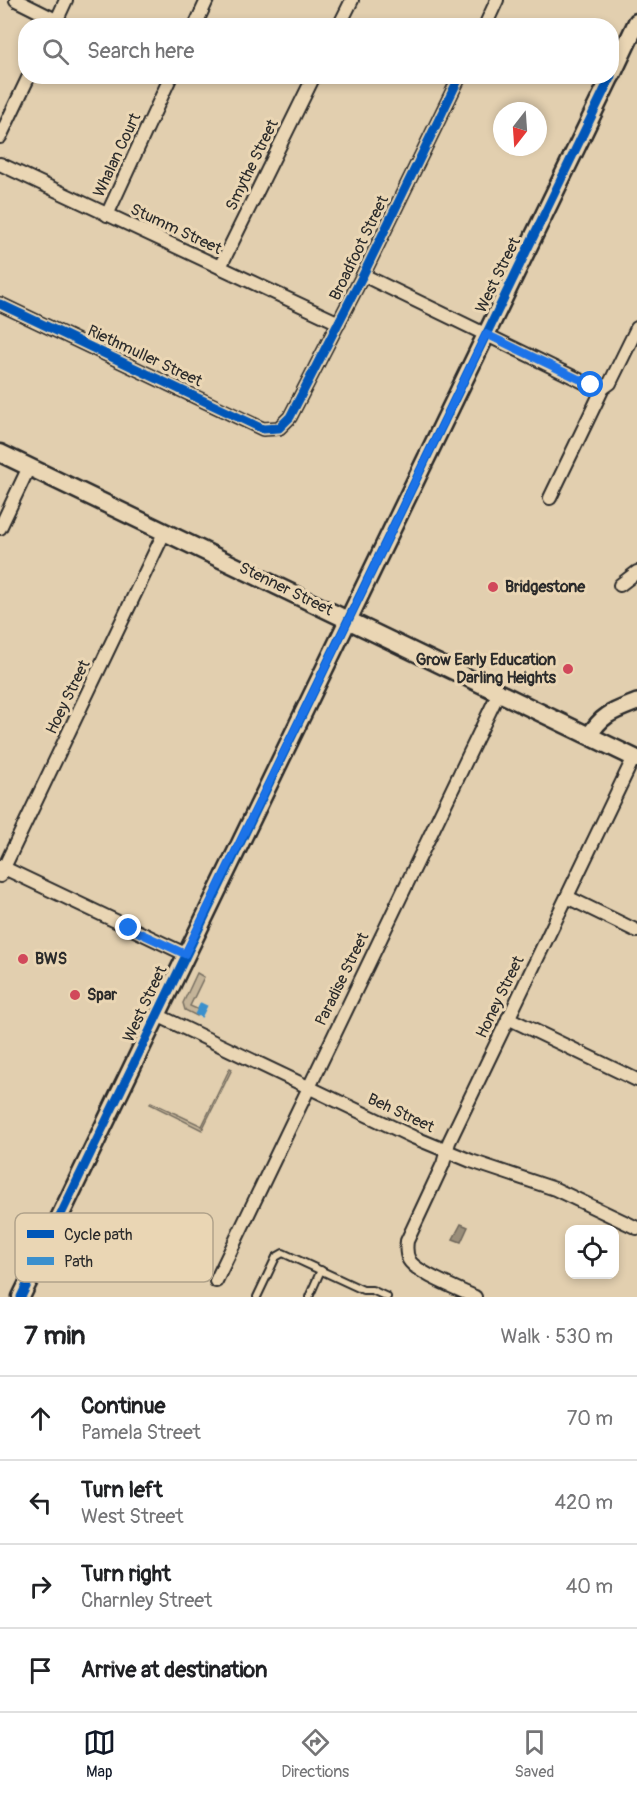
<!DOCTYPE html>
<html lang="en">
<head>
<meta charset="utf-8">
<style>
	:root { --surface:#fff; --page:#f6f6f6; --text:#202124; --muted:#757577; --line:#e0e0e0; --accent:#111827 }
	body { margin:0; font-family:Pangolin,sans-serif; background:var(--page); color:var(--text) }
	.controls { position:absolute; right:18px; bottom:18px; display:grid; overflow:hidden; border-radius:12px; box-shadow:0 3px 9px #0003 }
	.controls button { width:54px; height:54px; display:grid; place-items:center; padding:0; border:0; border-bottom:2px solid var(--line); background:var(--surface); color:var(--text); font:30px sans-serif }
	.compass { position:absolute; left:493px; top:102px; width:54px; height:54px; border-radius:50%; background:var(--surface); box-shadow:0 3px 9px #0003; rotate:197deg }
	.stop { position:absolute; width:18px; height:18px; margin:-14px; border:4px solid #1a73e8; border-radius:50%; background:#fff }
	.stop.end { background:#1a73e8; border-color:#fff; box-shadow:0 2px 6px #0008 }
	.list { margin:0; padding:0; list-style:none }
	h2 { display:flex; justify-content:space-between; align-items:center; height:78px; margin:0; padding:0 24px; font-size:26px }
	h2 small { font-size:20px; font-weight:400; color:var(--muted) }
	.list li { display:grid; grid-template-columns:39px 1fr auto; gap:18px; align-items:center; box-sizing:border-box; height:84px; padding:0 24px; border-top:2px solid var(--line) }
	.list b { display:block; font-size:22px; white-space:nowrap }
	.list p { margin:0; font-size:20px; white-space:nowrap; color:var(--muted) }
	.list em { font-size:20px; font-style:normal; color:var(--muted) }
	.icon { flex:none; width:33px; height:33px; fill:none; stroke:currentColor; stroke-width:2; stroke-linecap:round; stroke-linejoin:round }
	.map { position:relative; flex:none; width:637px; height:1297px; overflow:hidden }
	.search { position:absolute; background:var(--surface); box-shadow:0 3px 9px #0003; left:18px; right:18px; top:18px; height:66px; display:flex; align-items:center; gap:15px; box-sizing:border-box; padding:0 21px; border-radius:24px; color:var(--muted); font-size:22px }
	.sheet { height:414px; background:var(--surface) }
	nav { display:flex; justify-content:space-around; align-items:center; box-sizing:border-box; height:84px; border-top:2px solid var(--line); background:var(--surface); font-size:16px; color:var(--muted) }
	nav a { display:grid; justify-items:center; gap:3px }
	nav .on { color:var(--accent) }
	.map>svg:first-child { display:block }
	.green { fill:#c4b499; stroke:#787062; stroke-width:1.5 }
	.water { fill:#9a8e7a; stroke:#6e665a; stroke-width:1.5 }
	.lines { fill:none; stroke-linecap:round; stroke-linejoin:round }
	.service-casing { stroke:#2b2b2b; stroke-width:10 }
	.minor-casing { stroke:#2b2b2b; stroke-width:16 }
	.tertiary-casing { stroke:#2b2b2b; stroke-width:20 }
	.secondary-casing { stroke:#2b2b2b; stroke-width:21 }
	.service { stroke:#ead6b4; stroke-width:6 }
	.minor { stroke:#ead6b4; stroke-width:12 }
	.tertiary { stroke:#ead6b4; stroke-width:15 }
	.secondary { stroke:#ead6b4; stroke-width:16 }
	.quiet { stroke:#3b90cd; stroke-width:8; stroke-dasharray:15 8; stroke-linecap:butt }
	.cycleway-casing { stroke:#ead6b4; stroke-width:13 }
	.cycleway { stroke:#0057b8; stroke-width:9 }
	.route { stroke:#1a73e8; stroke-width:8 }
	.poi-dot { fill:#d1495b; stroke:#ead6b4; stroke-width:2 }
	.labels { text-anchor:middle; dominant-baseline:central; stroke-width:6; stroke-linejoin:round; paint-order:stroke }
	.street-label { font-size:16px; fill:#2b2b2b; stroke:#ead6b4 }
	.poi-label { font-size:16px; font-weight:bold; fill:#2b2b2b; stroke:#ead6b4; text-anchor:start }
	.key { fill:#ead6b4; stroke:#b1a38b; stroke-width:1.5 }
	.key-label { font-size:16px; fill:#2b2b2b }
</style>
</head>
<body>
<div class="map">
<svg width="637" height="1297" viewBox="0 0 637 1297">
	<rect width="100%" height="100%" fill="#e2cfaf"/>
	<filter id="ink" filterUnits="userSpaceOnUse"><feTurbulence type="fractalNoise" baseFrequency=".0167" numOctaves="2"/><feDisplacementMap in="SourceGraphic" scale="12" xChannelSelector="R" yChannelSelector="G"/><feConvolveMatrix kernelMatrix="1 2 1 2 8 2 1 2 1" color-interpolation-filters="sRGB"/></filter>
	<g filter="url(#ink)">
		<g class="green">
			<path d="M 197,973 L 204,977 L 190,1006 L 199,1010 L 197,1016 L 185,1010 L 183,1003 Z"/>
			<path d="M 230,1068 L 232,1069 L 202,1130 L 150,1104 L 151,1102 L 202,1126 Z"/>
		</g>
		<path class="water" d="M 461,1224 L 468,1227 L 461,1242 L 453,1239 Z"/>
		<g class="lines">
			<defs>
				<g id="service">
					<path d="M 257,1297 L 276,1257 L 283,1253 L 363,1290 L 372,1290 L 387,1297"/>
					<path d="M 309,1297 L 321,1270"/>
				</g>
				<g id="minor">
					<path d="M 16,0 L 56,20"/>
					<path d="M 54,26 L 66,0"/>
					<path d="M 195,26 L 207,0"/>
					<path d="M 339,26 L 352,0"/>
					<path d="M 485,26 L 497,0"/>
					<path d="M 0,137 L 29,76"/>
					<path d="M 0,164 L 339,323"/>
					<path d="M 107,215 L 171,76"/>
					<path d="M 220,267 L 314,76"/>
					<path d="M 363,275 L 596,388 L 603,388"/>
					<path d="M 0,304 L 263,429 L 279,428 L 290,417 L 363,275 L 460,76"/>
					<path d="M 550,498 L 603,388 L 610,383 L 637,328"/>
					<path d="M 0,528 L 29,467"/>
					<path d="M 620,585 L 637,572"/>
					<path d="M 0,866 L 185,954"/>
					<path d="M 0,876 L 165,531"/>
					<path d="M 567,897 L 637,931"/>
					<path d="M 157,1015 L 413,1137 L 471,1161 L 555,1189 L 637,1228"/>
					<path d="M 508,1018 L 637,1080"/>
					<path d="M 216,1281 L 499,692"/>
					<path d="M 475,1297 C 461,1290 416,1273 409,1260 C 406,1254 406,1248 407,1241 L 443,1164 L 449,1142 L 634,757"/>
				</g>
				<path id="tertiary" d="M 589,736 C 602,714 614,711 637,702"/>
				<g id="secondary">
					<path d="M 612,75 L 637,22"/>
					<path d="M 0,453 L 637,759"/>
					<path d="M 21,1297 C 217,890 413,483 611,76"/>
				</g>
			</defs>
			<use href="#service" class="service-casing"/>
			<use href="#minor" class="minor-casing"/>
			<use href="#tertiary" class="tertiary-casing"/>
			<use href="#secondary" class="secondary-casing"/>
			<use href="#service" class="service"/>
			<use href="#minor" class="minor"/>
			<use href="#tertiary" class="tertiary"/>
			<use href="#secondary" class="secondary"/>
			<path class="quiet" d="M 198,1016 L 204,1004"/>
			<defs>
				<g id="cycleway">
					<path d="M 0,304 L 263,429 L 279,428 L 290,417 L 363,275 L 460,76"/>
					<path d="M 21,1297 C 217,890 413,483 611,76"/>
				</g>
			</defs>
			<use href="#cycleway" class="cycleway-casing"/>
			<use href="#cycleway" class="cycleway"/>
		</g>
	</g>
	<g class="lines" filter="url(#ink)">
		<path class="route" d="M 129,928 L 185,954 L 340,637 L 486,334 L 591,385"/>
	</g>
	<g class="poi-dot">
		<circle cx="493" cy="587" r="6"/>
		<circle cx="568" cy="669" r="6"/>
		<circle cx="23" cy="959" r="6"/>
		<circle cx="75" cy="995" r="6"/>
	</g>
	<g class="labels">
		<g class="street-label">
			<text transform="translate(117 155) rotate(-65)">Whalan Court</text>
			<text transform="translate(252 165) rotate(-64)">Smythe Street</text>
			<text transform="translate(176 229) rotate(25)">Stumm Street</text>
			<text transform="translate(359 248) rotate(-64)">Broadfoot Street</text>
			<text transform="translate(498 275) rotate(-64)">West Street</text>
			<text transform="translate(145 356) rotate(25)">Riethmuller Street</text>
			<text transform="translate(286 589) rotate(26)">Stenner Street</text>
			<text transform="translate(68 697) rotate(-64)">Hoey Street</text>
			<text transform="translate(342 979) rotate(-64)">Paradise Street</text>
			<text transform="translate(500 997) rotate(-64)">Honey Street</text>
			<text transform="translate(145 1004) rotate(-65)">West Street</text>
			<text transform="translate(401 1113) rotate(25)">Beh Street</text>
		</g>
		<g class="poi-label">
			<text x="505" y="587">Bridgestone</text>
			<text x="556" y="660" text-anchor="end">Grow Early Education<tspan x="556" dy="18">Darling Heights</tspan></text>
			<text x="35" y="959">BWS</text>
			<text x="87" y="995">Spar</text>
		</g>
	</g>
	<rect x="15" y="1213" width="198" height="69" rx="9" class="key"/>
	<rect x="27" y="1230" width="27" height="8" fill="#0057b8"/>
	<rect x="27" y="1257" width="27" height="8" fill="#3b90cd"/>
	<g class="key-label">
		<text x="64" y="1240">Cycle path</text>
		<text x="64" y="1267">Path</text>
	</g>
</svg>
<div class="controls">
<button><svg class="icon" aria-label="locate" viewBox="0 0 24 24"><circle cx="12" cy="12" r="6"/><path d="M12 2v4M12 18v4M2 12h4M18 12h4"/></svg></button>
</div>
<svg class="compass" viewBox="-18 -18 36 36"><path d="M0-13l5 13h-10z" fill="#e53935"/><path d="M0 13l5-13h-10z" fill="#757577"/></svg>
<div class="stop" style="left:591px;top:385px"></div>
<div class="stop end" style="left:129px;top:928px"></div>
<div class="search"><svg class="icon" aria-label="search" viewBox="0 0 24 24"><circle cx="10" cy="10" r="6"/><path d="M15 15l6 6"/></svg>Search here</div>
</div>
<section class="sheet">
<h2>7 min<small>Walk · 530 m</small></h2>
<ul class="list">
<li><svg class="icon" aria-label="ahead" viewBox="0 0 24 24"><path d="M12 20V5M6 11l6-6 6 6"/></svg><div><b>Continue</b><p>Pamela Street</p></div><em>70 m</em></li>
<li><svg class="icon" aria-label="left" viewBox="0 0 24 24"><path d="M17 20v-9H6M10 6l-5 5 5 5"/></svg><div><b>Turn left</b><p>West Street</p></div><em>420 m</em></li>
<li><svg class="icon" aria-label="right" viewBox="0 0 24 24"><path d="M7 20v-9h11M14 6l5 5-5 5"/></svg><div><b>Turn right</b><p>Charnley Street</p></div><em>40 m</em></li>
<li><svg class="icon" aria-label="arrive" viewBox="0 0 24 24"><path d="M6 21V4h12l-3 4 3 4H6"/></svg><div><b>Arrive at destination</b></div></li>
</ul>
</section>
<nav>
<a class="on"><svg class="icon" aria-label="map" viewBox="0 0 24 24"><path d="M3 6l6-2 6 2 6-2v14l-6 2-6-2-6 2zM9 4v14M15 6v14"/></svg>Map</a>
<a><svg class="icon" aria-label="directions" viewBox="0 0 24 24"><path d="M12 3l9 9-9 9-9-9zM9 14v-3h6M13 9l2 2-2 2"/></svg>Directions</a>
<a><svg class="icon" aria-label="saved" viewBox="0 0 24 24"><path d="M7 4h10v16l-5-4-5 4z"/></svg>Saved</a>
</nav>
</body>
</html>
